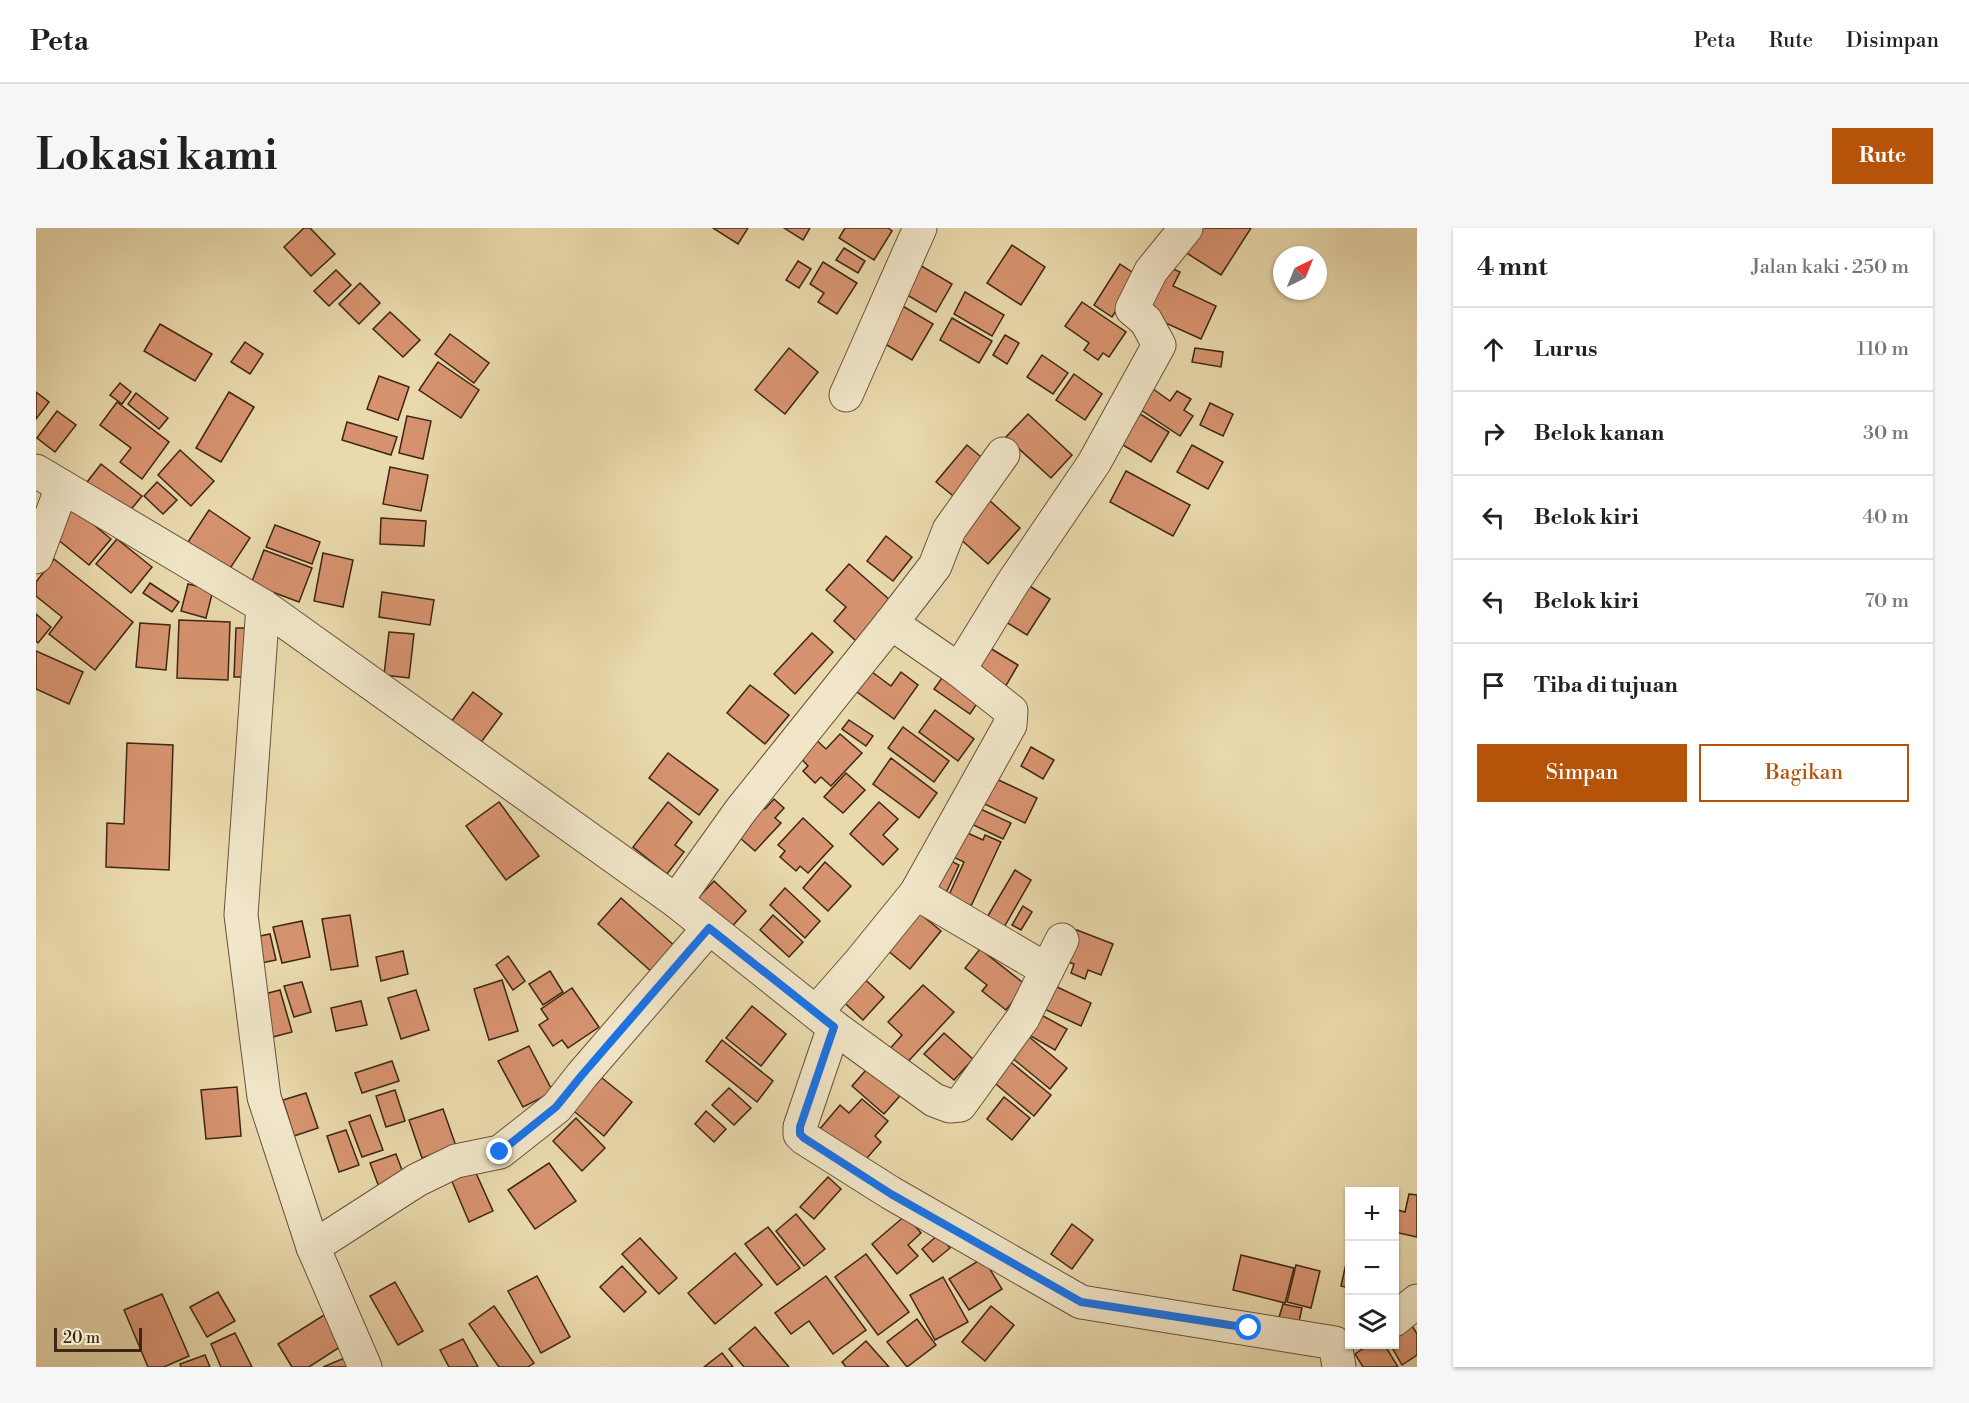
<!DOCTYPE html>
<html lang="id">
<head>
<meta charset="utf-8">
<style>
	:root { --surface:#fff; --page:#f6f6f6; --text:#202124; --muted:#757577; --line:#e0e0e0; --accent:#b45309 }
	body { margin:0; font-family:"Libre Bodoni",serif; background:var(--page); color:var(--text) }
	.controls { position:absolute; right:18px; bottom:18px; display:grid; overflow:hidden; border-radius:0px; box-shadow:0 2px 4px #0004 }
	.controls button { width:54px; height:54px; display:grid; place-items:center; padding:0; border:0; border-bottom:2px solid var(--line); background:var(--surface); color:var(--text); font:30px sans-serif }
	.compass { position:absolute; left:1237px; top:18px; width:54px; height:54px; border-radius:50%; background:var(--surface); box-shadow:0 2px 4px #0004; rotate:43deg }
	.scale { position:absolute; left:18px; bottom:15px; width:88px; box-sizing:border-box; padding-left:6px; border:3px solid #3e2614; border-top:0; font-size:16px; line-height:21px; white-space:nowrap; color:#3e2614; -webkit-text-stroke:4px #f1e6c9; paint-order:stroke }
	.stop { position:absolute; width:18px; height:18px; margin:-14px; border:4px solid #1a73e8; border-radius:50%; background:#fff }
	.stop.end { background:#1a73e8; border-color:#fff; box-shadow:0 2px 6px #0008 }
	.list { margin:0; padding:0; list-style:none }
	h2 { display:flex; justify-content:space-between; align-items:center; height:78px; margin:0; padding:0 24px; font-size:26px }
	h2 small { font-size:20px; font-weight:400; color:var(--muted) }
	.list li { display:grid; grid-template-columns:39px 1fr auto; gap:18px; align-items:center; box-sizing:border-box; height:84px; padding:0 24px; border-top:2px solid var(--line) }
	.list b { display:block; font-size:22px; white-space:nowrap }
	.list em { font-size:20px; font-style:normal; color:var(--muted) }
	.actions { display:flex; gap:12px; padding:18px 24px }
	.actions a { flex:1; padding:14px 0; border:2px solid var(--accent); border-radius:0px; text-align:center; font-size:21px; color:var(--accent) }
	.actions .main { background:var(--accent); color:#fff }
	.icon { flex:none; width:33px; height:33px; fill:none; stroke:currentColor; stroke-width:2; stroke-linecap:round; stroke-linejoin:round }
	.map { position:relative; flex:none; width:1381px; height:1139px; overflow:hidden; border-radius:0px }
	header { display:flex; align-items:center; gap:36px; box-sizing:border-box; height:84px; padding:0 30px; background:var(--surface); border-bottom:2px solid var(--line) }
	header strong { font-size:28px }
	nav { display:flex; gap:33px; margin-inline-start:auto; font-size:21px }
	.intro { display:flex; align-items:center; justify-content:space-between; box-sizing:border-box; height:144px; padding:0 36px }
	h1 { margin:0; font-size:42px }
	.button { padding:15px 27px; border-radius:0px; background:var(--accent); color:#fff; font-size:21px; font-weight:700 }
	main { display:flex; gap:36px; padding:0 36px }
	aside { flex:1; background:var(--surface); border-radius:0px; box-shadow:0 2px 4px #0004 }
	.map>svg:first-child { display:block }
	.building { fill:#d7936f; stroke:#3e2614; stroke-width:1.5 }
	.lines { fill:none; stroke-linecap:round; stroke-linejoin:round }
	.minor-casing { stroke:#69533a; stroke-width:35 }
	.minor { stroke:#f1e6c9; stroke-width:33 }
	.route { stroke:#1a73e8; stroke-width:8 }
</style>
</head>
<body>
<header>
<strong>Peta</strong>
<nav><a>Peta</a><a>Rute</a><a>Disimpan</a></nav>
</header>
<div class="intro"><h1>Lokasi kami</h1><a class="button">Rute</a></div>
<main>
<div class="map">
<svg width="1381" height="1139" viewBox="0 0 1381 1139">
	<rect width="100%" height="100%" fill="#e9d9ac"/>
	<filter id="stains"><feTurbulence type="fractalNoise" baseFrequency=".00333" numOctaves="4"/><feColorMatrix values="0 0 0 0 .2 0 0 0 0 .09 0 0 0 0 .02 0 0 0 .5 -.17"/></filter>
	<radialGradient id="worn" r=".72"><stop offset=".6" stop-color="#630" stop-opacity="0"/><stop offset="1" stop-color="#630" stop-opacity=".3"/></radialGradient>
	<g class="building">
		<path d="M 268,0 L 274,0 L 299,26 L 275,48 L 248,19 Z"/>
		<path d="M 677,0 L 712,0 L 702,16 Z"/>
		<path d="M 748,0 L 774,0 L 767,12 Z"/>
		<path d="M 809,0 L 852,0 L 856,3 L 838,32 L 803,10 Z"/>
		<path d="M 1164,0 L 1215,0 L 1185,47 L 1149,24 Z"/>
		<path d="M 976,17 L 1009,39 L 985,77 L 951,55 Z"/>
		<path d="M 808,20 L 829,33 L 822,45 L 800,32 Z"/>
		<path d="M 762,33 L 775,41 L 763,60 L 750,52 Z"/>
		<path d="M 787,34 L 821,55 L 801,86 L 782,74 L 788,65 L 774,56 Z"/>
		<path d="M 1125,35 L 1144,44 L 1137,58 L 1180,78 L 1165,111 L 1103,83 Z"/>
		<path d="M 882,36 L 916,56 L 900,84 L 866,64 Z"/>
		<path d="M 1084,36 L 1102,48 L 1076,89 L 1058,77 Z"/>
		<path d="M 300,42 L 315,57 L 293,78 L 278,63 Z"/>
		<path d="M 324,55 L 344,75 L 323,96 L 303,76 Z"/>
		<path d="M 929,64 L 968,87 L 956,108 L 918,86 Z"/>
		<path d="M 1046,74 L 1090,104 L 1073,129 L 1067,125 L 1062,132 L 1048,122 L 1053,115 L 1029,98 Z"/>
		<path d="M 865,77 L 897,96 L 876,132 L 844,113 Z"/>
		<path d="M 354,84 L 384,112 L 367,129 L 337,101 Z"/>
		<path d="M 916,90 L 956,113 L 943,135 L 904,112 Z"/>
		<path d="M 124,96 L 176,126 L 159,153 L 108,123 Z"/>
		<path d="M 414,106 L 453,135 L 438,155 L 399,126 Z"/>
		<path d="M 969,107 L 983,115 L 971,136 L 957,127 Z"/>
		<path d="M 209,114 L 227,126 L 214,146 L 195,134 Z"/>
		<path d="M 753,120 L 782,144 L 749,186 L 719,162 Z"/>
		<path d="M 1159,120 L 1187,124 L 1185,139 L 1156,134 Z"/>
		<path d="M 1006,127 L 1032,145 L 1017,166 L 991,149 Z"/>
		<path d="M 402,134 L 443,162 L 425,190 L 383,162 Z"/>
		<path d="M 1038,146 L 1066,166 L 1049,192 L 1020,172 Z"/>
		<path d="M 343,148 L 373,159 L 362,192 L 331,181 Z"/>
		<path d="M 84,155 L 95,164 L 86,176 L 74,167 Z"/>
		<path d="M 1113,158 L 1134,173 L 1141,163 L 1155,171 L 1148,182 L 1157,188 L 1144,208 L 1099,178 Z"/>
		<path d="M 0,164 L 13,174 L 0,191 Z"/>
		<path d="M 193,164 L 218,179 L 185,234 L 160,220 Z"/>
		<path d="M 100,165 L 132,190 L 123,201 L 92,176 Z"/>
		<path d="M 81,174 L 133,214 L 106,251 L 84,234 L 95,220 L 64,197 Z"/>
		<path d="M 1174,175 L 1197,186 L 1187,208 L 1164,197 Z"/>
		<path d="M 21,183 L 40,197 L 19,224 L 1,210 Z"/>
		<path d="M 1101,184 L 1133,204 L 1115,234 L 1082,214 Z"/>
		<path d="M 992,186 L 1036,227 L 1015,250 L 970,209 Z"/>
		<path d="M 371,188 L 395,193 L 387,231 L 363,225 Z"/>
		<path d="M 311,194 L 361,209 L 355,227 L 306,212 Z"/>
		<path d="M 931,217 L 951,234 L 921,271 L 900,254 Z"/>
		<path d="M 1156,217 L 1187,234 L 1172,261 L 1141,244 Z"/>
		<path d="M 144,222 L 178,253 L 155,278 L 122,247 Z"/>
		<path d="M 65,236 L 106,268 L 88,290 L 48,258 Z"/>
		<path d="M 354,239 L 392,247 L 385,283 L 347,276 Z"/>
		<path d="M 1090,243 L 1154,277 L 1137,308 L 1074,274 Z"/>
		<path d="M 121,254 L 141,272 L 127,286 L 108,268 Z"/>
		<path d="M 952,271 L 984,300 L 952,336 L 920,307 Z"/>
		<path d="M 37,280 L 75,311 L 53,337 L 15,306 Z"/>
		<path d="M 173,282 L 214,310 L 193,342 L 152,314 Z"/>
		<path d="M 345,290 L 390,293 L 388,318 L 344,316 Z"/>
		<path d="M 239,297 L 284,314 L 276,336 L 230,319 Z"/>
		<path d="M 850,308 L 876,329 L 857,353 L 831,333 Z"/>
		<path d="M 81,311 L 116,339 L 95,365 L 60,336 Z"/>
		<path d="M 228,322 L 276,340 L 263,374 L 215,356 Z"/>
		<path d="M 287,325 L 317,332 L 307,379 L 278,373 Z"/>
		<path d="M 18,331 L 97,394 L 59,442 L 13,406 L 26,389 L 0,368 L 0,354 Z"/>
		<path d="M 813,336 L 855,373 L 820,413 L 798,393 L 810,379 L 790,362 Z"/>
		<path d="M 114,355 L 143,374 L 136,384 L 107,365 Z"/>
		<path d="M 989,355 L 1014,371 L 991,407 L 965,391 Z"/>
		<path d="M 152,356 L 177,362 L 170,390 L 145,383 Z"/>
		<path d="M 346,364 L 398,372 L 394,397 L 343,389 Z"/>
		<path d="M 0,386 L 15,399 L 2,415 L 0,413 Z"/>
		<path d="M 143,392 L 194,394 L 192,452 L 141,450 Z"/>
		<path d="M 104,395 L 134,397 L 130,442 L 100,439 Z"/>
		<path d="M 200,400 L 218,400 L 216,449 L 198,449 Z"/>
		<path d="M 353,404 L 378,406 L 373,450 L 348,447 Z"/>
		<path d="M 776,405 L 797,424 L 759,466 L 738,446 Z"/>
		<path d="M 944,414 L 982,437 L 968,461 L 930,438 Z"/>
		<path d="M 0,423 L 47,444 L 33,476 L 0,461 Z"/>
		<path d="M 832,441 L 855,458 L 865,444 L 882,457 L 858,491 L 817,461 Z"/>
		<path d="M 911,443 L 946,468 L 934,486 L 898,461 Z"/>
		<path d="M 714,457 L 753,487 L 729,516 L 691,485 Z"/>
		<path d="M 437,464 L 466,486 L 438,524 L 409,502 Z"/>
		<path d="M 899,482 L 938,511 L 922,533 L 883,504 Z"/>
		<path d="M 813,492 L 837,508 L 830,518 L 806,501 Z"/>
		<path d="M 867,499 L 913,533 L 898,554 L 852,520 Z"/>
		<path d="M 804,506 L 826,525 L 795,558 L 785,549 L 779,555 L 767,543 L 772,538 L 761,526 L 777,509 L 790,521 Z"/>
		<path d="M 91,515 L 137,517 L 133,642 L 70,639 L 71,595 L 88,596 Z"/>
		<path d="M 995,519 L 1018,532 L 1007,551 L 985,538 Z"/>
		<path d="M 632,525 L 682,562 L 663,587 L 613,550 Z"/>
		<path d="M 855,530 L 901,565 L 883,590 L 837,556 Z"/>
		<path d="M 810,545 L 829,562 L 807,585 L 788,569 Z"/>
		<path d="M 954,548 L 1001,570 L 989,595 L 942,573 Z"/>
		<path d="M 738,571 L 748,580 L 739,590 L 745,595 L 719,623 L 695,602 L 722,574 L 729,581 Z"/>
		<path d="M 463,574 L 503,628 L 470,652 L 430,598 Z"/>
		<path d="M 632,574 L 656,594 L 639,617 L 648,624 L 631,646 L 597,619 Z"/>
		<path d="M 843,574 L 862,591 L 847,607 L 862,621 L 847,637 L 814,606 Z"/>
		<path d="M 938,578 L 975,595 L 967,611 L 931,594 Z"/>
		<path d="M 767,590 L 797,618 L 772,645 L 764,638 L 760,643 L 744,629 L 749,623 L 742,617 Z"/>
		<path d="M 925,602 L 947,612 L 949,607 L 965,614 L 935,678 L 913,667 L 928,634 L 913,627 Z"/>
		<path d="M 909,630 L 923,637 L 910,665 L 896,658 Z"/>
		<path d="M 789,634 L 815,658 L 792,683 L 767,660 Z"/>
		<path d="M 979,642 L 995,652 L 967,701 L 950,691 Z"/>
		<path d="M 678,653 L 710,683 L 692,703 L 660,672 Z"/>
		<path d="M 749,660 L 784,693 L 769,710 L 734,677 Z"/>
		<path d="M 585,670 L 640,719 L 617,745 L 562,696 Z"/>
		<path d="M 987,678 L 996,684 L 985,702 L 976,697 Z"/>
		<path d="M 877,680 L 905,703 L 874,741 L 846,718 Z"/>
		<path d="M 314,687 L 322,738 L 295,742 L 286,691 Z"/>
		<path d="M 737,687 L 767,714 L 753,729 L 724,702 Z"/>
		<path d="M 266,693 L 274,729 L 246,735 L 237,699 Z"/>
		<path d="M 1041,702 L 1077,716 L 1065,747 L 1052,742 L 1049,751 L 1035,745 L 1038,736 L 1029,733 Z"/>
		<path d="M 234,706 L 240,732 L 225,735 L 219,709 Z"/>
		<path d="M 944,721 L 990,757 L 970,782 L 946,763 L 951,757 L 929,740 Z"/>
		<path d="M 367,723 L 372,746 L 345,753 L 340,729 Z"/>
		<path d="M 472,728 L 489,753 L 477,762 L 460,737 Z"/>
		<path d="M 514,743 L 527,764 L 507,777 L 493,756 Z"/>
		<path d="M 821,744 L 848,769 L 827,792 L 800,767 Z"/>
		<path d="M 466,752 L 482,803 L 453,812 L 438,761 Z"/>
		<path d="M 266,754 L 275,784 L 258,789 L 248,758 Z"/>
		<path d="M 887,757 L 918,784 L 867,839 L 851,824 L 866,807 L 852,794 Z"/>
		<path d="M 1017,757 L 1055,775 L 1045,798 L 1006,780 Z"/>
		<path d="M 536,760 L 563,799 L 532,820 L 526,812 L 517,818 L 503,797 L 512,791 L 505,781 Z"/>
		<path d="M 244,762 L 256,804 L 233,810 L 221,768 Z"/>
		<path d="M 380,762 L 393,802 L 365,811 L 352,770 Z"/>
		<path d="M 325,773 L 331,797 L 300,803 L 295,780 Z"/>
		<path d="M 716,778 L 750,806 L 725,838 L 690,810 Z"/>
		<path d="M 998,783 L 1031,801 L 1019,822 L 986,803 Z"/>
		<path d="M 908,805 L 937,831 L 918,852 L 888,826 Z"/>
		<path d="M 992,808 L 1031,840 L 1014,861 L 975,829 Z"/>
		<path d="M 686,812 L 737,853 L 721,874 L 670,833 Z"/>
		<path d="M 493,818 L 517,864 L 487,879 L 462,833 Z"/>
		<path d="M 972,832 L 1015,867 L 998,888 L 955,852 Z"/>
		<path d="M 356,833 L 363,853 L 326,865 L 319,845 Z"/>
		<path d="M 838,833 L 870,861 L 848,886 L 816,858 Z"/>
		<path d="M 561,846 L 596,874 L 568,908 L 534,880 Z"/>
		<path d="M 201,859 L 205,908 L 170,911 L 165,862 Z"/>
		<path d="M 693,860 L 715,880 L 698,897 L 676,877 Z"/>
		<path d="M 359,862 L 369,893 L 350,899 L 340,868 Z"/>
		<path d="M 270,865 L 282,900 L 258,908 L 247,872 Z"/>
		<path d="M 968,869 L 994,890 L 976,912 L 951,891 Z"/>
		<path d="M 826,871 L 852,893 L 839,908 L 845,914 L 824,938 L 783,902 L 804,877 L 813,885 Z"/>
		<path d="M 407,881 L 420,918 L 386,930 L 373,892 Z"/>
		<path d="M 670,883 L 690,901 L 678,914 L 659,896 Z"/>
		<path d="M 334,887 L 347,922 L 326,929 L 313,894 Z"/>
		<path d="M 540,890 L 569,920 L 546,943 L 517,913 Z"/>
		<path d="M 310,902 L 323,937 L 303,944 L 291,908 Z"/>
		<path d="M 360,926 L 369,950 L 343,959 L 334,935 Z"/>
		<path d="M 435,934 L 457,983 L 433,994 L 412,944 Z"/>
		<path d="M 513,935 L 540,973 L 499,1001 L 472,962 Z"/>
		<path d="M 792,949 L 805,961 L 778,991 L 764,979 Z"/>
		<path d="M 1373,966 L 1381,967 L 1381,1009 L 1358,1004 L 1358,981 L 1369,984 Z"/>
		<path d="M 760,986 L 789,1021 L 768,1038 L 740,1003 Z"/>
		<path d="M 870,987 L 885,1005 L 872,1017 L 882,1028 L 861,1046 L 836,1016 Z"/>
		<path d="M 1036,996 L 1057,1012 L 1036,1041 L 1015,1026 Z"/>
		<path d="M 732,999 L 764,1040 L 741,1057 L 709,1016 Z"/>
		<path d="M 903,1006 L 914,1020 L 897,1034 L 886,1021 Z"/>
		<path d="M 604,1010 L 641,1050 L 623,1066 L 586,1026 Z"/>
		<path d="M 1314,1018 L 1314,1060 L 1305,1058 Z"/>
		<path d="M 699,1025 L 726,1057 L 679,1096 L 652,1065 Z"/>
		<path d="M 830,1026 L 873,1084 L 842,1107 L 799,1049 Z"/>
		<path d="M 1205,1027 L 1258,1040 L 1249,1075 L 1197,1062 Z"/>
		<path d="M 947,1030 L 966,1061 L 933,1082 L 913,1051 Z"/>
		<path d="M 1260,1037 L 1284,1043 L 1275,1080 L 1251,1074 Z"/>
		<path d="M 586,1038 L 610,1064 L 588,1084 L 564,1059 Z"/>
		<path d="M 501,1048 L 534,1109 L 505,1125 L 472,1063 Z"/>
		<path d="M 790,1048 L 830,1102 L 797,1126 L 773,1093 L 755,1106 L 739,1085 Z"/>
		<path d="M 907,1049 L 932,1094 L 899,1112 L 874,1067 Z"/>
		<path d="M 359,1054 L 387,1103 L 362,1117 L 334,1068 Z"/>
		<path d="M 182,1064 L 199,1093 L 171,1109 L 154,1079 Z"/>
		<path d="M 126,1066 L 153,1128 L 128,1139 L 112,1139 L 88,1082 Z"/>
		<path d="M 1247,1076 L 1266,1080 L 1262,1098 L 1242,1093 Z"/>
		<path d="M 458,1078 L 498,1135 L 492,1139 L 463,1139 L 433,1096 Z"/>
		<path d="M 955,1078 L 978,1097 L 949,1133 L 926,1114 Z"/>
		<path d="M 288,1087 L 307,1117 L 273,1139 L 256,1139 L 242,1116 Z"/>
		<path d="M 881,1091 L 900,1117 L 871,1139 L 851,1114 Z"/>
		<path d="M 1373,1093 L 1381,1106 L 1381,1127 L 1366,1137 L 1354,1116 L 1358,1116 L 1358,1102 Z"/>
		<path d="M 719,1099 L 753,1139 L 708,1139 L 693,1121 Z"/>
		<path d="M 199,1105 L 216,1139 L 185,1139 L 175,1116 Z"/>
		<path d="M 427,1111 L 442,1139 L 413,1139 L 404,1122 Z"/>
		<path d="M 830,1113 L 853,1139 L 810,1139 L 806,1134 Z"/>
		<path d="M 1334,1116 L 1348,1116 L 1362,1139 L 1327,1139 L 1319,1126 Z"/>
		<path d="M 686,1125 L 697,1139 L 668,1139 Z"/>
		<path d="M 169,1127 L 174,1139 L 145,1139 L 144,1136 Z"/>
		<path d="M 311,1129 L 315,1139 L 287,1139 Z"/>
	</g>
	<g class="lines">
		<defs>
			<g id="minor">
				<path d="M 810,167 L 884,0"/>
				<path d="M 0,243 L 227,378 L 640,673 L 798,799 L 898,872 L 914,878 L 924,877 L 987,790 L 1026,712"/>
				<path d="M 0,329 L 26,259"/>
				<path d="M 227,378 L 205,687 L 228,869 L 277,1019 L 329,1139"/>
				<path d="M 923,442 L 976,356 L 1058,235 L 1123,117 L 1110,93 L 1096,81 L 1115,43 L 1150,0"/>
				<path d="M 880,665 L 1011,742"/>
				<path d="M 640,673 L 705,582 L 855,395"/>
				<path d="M 781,783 L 824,734 L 880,665 L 974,497 L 975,483 L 923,442 L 855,395 L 899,338 L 913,302 L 967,226"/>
				<path d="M 798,799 L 764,899 L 764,906 L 768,910 L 855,965 L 1045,1074 L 1299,1115 L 1303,1139"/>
				<path d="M 277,1019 L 381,952 L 420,933 L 464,924 L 521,879 L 546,847 L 673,700"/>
				<path d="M 1358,1092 L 1381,1073"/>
			</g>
		</defs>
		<use href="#minor" class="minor-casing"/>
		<use href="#minor" class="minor"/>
	</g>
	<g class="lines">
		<path class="route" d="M 464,924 L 520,879 L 546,847 L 673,700 L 798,799 L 764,899 L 764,906 L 768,910 L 855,966 L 1045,1074 L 1213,1100"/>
	</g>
	<rect width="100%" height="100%" filter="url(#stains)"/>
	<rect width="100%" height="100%" fill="url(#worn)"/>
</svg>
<div class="controls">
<button>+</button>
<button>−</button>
<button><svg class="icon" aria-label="layers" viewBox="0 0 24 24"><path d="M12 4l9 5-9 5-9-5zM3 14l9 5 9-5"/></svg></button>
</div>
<svg class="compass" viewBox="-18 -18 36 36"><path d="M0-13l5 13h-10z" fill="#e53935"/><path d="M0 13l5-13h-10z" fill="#757577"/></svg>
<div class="scale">20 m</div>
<div class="stop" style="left:1213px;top:1100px"></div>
<div class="stop end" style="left:464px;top:924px"></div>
</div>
<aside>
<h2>4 mnt<small>Jalan kaki · 250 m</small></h2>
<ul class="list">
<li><svg class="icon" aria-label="ahead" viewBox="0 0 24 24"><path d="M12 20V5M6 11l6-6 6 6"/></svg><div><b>Lurus</b></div><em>110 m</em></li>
<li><svg class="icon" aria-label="right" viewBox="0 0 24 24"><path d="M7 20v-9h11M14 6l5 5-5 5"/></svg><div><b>Belok kanan</b></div><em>30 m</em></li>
<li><svg class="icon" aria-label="left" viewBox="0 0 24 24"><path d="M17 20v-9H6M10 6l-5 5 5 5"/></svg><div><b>Belok kiri</b></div><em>40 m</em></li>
<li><svg class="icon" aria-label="left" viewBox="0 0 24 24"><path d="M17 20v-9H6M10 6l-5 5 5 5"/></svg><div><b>Belok kiri</b></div><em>70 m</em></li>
<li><svg class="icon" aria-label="arrive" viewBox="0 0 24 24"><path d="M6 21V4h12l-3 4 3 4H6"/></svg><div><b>Tiba di tujuan</b></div></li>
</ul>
<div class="actions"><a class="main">Simpan</a><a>Bagikan</a></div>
</aside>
</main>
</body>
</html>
